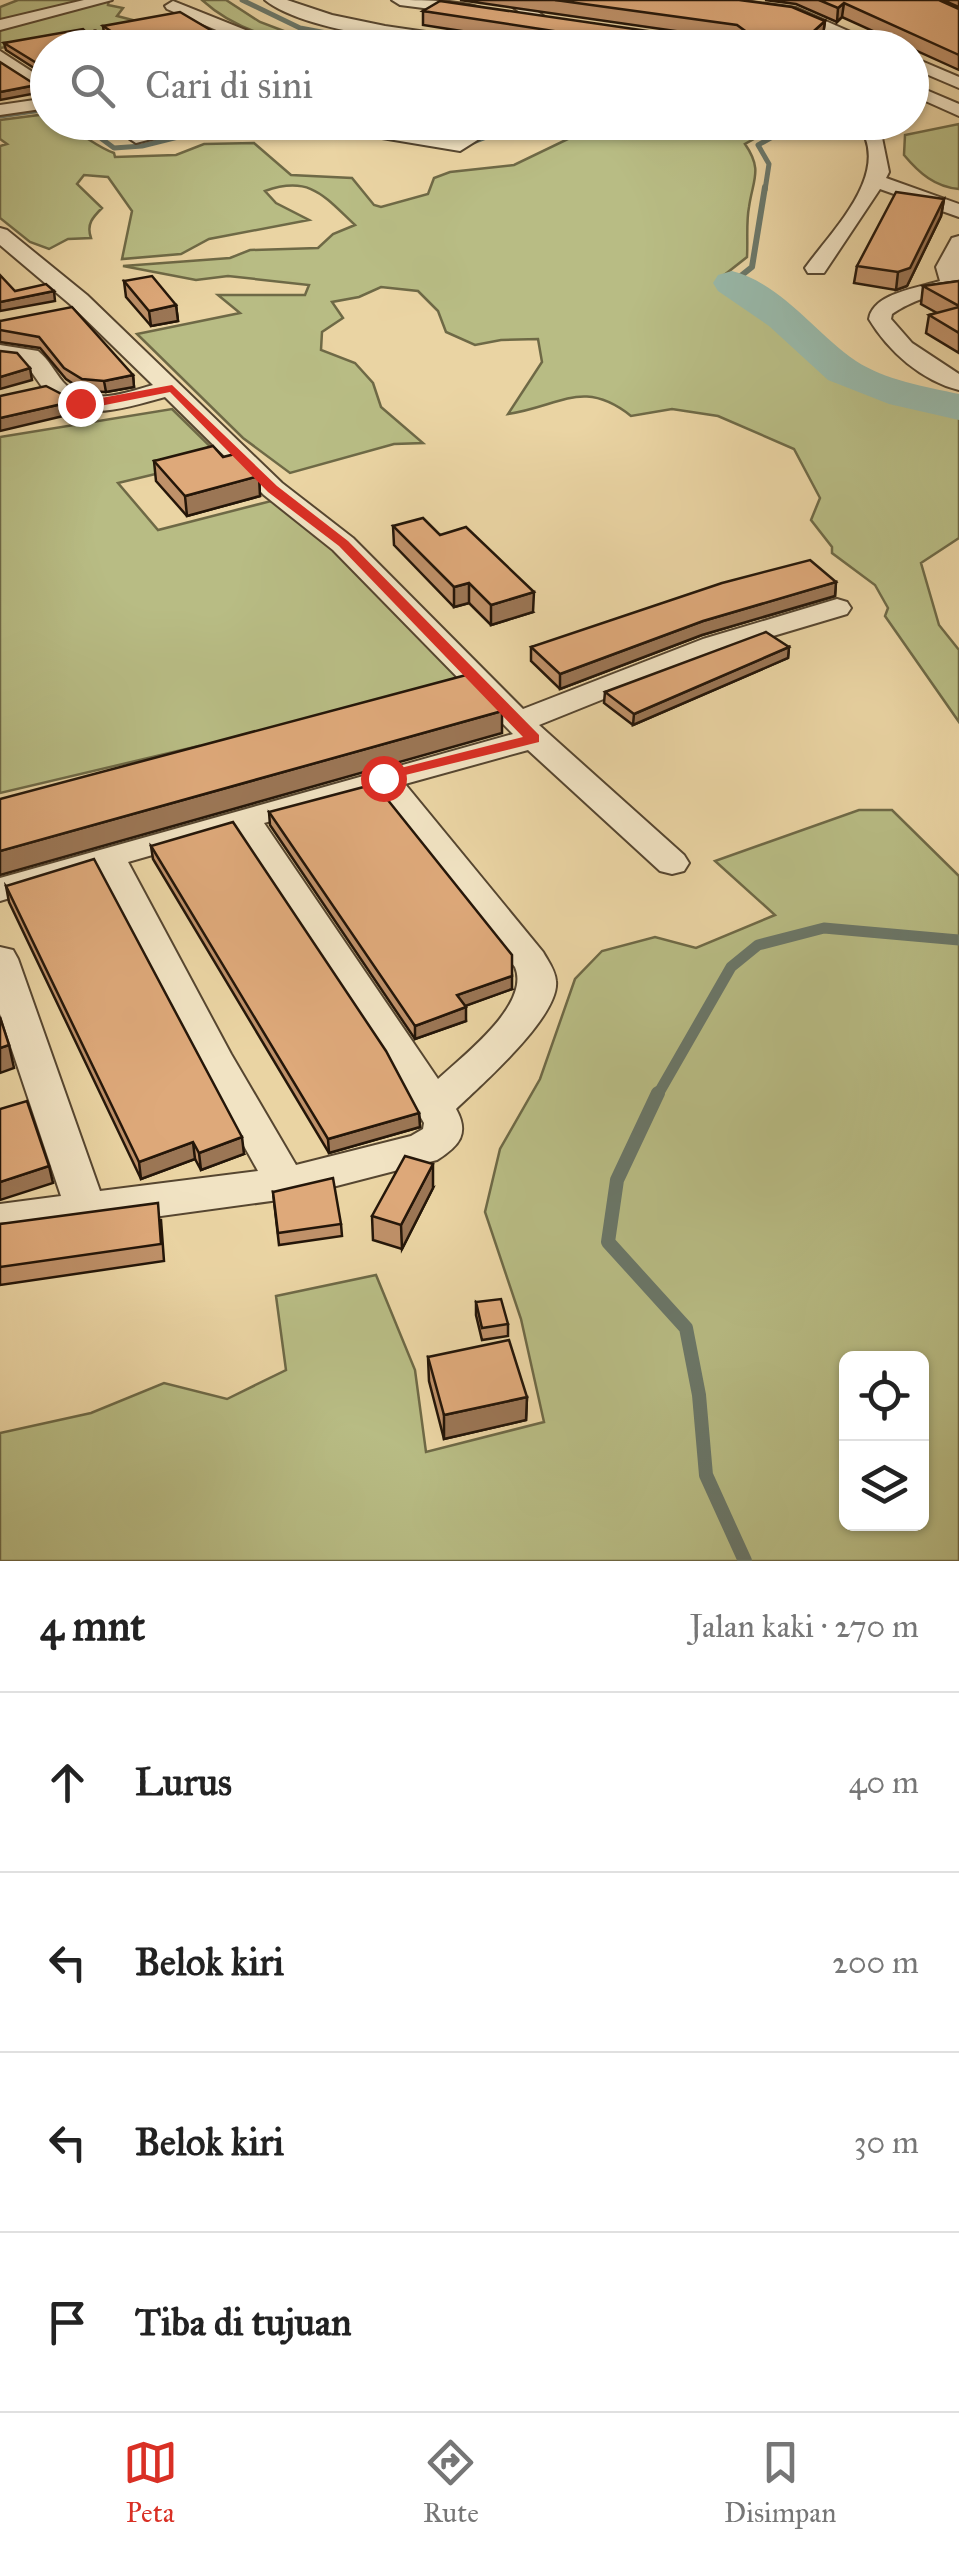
<!DOCTYPE html>
<html lang="id">
<head>
<meta charset="utf-8">
<style>
	:root { --surface:#fff; --page:#f6f6f6; --text:#222; --muted:#767676; --line:#e0e0e0; --accent:#d93025 }
	body { margin:0; font-family:"IM FELL Great Primer",serif; background:var(--page); color:var(--text) }
	.controls { position:absolute; right:30px; bottom:30px; display:grid; overflow:hidden; border-radius:15px; box-shadow:0 2px 8px #0004 }
	.controls button { width:90px; height:90px; display:grid; place-items:center; padding:0; border:0; border-bottom:2px solid var(--line); background:var(--surface); color:var(--text); font:50px sans-serif }
	.stop { position:absolute; width:30px; height:30px; margin:-22px; border:8px solid #d93025; border-radius:50%; background:#fff }
	.stop.end { background:#d93025; border-color:#fff; box-shadow:0 2px 10px #0008 }
	.list { margin:0; padding:0; list-style:none }
	h2 { display:flex; justify-content:space-between; align-items:center; height:130px; margin:0; padding:0 40px; font-size:42px }
	h2 small { font-size:32px; font-weight:400; color:var(--muted) }
	.list li { display:grid; grid-template-columns:65px 1fr auto; gap:30px; align-items:center; box-sizing:border-box; height:180px; padding:0 40px; border-top:2px solid var(--line) }
	.list b { display:block; font-size:38px; white-space:nowrap }
	.list em { font-size:32px; font-style:normal; color:var(--muted) }
	.icon { flex:none; width:55px; height:55px; fill:none; stroke:currentColor; stroke-width:2; stroke-linecap:round; stroke-linejoin:round }
	.map { position:relative; flex:none; width:959px; height:1561px; overflow:hidden }
	.search { position:absolute; background:var(--surface); box-shadow:0 2px 8px #0004; left:30px; right:30px; top:30px; height:110px; display:flex; align-items:center; gap:25px; box-sizing:border-box; padding:0 35px; border-radius:55px; color:var(--muted); font-size:38px }
	.sheet { height:850px; background:var(--surface) }
	nav { display:flex; justify-content:space-around; align-items:center; box-sizing:border-box; height:140px; border-top:2px solid var(--line); background:var(--surface); font-size:28px; color:var(--muted) }
	nav a { display:grid; justify-items:center; gap:5px }
	nav .on { color:var(--accent) }
	.map>svg:first-child { display:block }
	.green { fill:#b8bc84; stroke:#6e6946; stroke-width:2.5; fill-rule:evenodd }
	.lines { fill:none; stroke-linecap:round; stroke-linejoin:round }
	.stream-far3 { stroke:#6a7769; stroke-width:5 }
	.stream-far2 { stroke:#6a7769; stroke-width:6 }
	.stream-far1 { stroke:#6a7769; stroke-width:11 }
	.stream { stroke:#6a7769; stroke-width:14 }
	.river { fill:#98b8a9; fill-rule:evenodd }
	.minor-casing { stroke:#564630; stroke-width:4 }
	.minor { fill:#f1e3c3; fill-rule:evenodd }
	.wall { fill:#bf9169; stroke:#241609; stroke-width:2.5 }
	.shaded-wall { fill:#9b7655; stroke:#241609; stroke-width:2.5 }
	.building { fill:#dea97a; stroke:#241609; stroke-width:2.5 }
	.route { fill:#d93025 }
</style>
</head>
<body>
<div class="map">
<svg width="959" height="1561" viewBox="0 0 959 1561">
	<rect width="100%" height="100%" fill="#ead4a3"/>
	<filter id="stains"><feTurbulence type="fractalNoise" baseFrequency=".002" numOctaves="4"/><feColorMatrix values="0 0 0 0 .2 0 0 0 0 .09 0 0 0 0 .02 0 0 0 .5 -.17"/></filter>
	<radialGradient id="worn" r=".72"><stop offset=".6" stop-color="#630" stop-opacity="0"/><stop offset="1" stop-color="#630" stop-opacity=".3"/></radialGradient>
	<g class="green">
		<path d="M 18,0 L 109,0 L 108,5 L 123,8 L 117,16 L 148,24 L 0,48 L 0,7 Z"/>
		<path d="M 202,0 L 226,0 L 260,22 L 289,33 L 369,47 C 311,48 247,41 202,0 Z"/>
		<path d="M 47,114 L 48,122 C 71,122 91,145 114,153 L 115,157 L 176,155 L 204,144 L 254,143 L 291,175 L 352,178 L 374,205 L 381,207 L 428,194 L 434,178 L 450,172 L 514,165 L 601,123 L 798,123 L 795,127 L 768,131 L 745,144 C 763,170 753,179 749,207 C 746,222 748,241 747,257 L 723,276 L 722,284 L 757,305 L 809,357 L 835,373 L 918,404 L 959,412 L 959,538 L 921,563 L 939,625 L 959,650 L 959,722 L 885,616 L 888,608 L 875,585 L 832,553 L 832,547 L 811,520 L 820,498 L 794,449 L 718,416 L 672,409 L 631,416 C 583,378 561,406 508,414 L 542,362 L 538,339 L 501,340 L 475,345 L 446,332 L 438,311 L 418,291 L 381,287 L 359,297 L 332,302 L 343,318 L 322,332 L 321,350 L 355,363 L 373,383 L 381,407 L 423,443 L 394,444 L 290,473 L 243,438 L 137,334 L 240,313 L 218,295 L 305,295 L 309,285 L 228,276 L 196,280 L 123,266 L 230,258 L 250,250 L 318,248 L 333,234 L 355,225 C 324,196 310,175 265,191 L 276,203 L 309,220 L 209,239 L 181,254 L 122,259 L 132,211 L 108,177 L 84,175 L 77,184 L 102,208 C 93,217 86,224 91,238 L 68,239 L 49,249 L 30,242 L 0,218 L 0,146 L 7,144 L 0,139 L 0,120 Z"/>
		<path d="M 959,124 L 959,189 C 935,187 919,173 904,155 L 905,135 Z"/>
		<path d="M 172,409 L 222,458 L 118,483 L 158,530 L 275,500 L 348,559 L 479,679 L 207,757 L 199,746 L 0,793 L 0,437 Z"/>
		<path d="M 859,810 L 892,810 L 959,876 L 959,1561 L 0,1561 L 0,1433 L 91,1413 L 164,1383 L 227,1399 L 286,1370 L 276,1296 L 376,1275 L 415,1370 L 426,1452 L 544,1422 L 521,1319 L 485,1212 L 500,1149 L 540,1079 L 575,979 L 602,951 L 655,937 L 696,948 L 775,915 L 715,861 ZM 922,1358 L 922,1524 L 846,1524 L 846,1358 Z"/>
	</g>
	<g class="lines">
		<g class="stream-far3">
			<path d="M 242,0 L 300,28 L 406,48"/>
			<path d="M 0,116 L 48,109"/>
			<path d="M 79,122 L 114,148 L 142,146 L 238,122"/>
			<path d="M 463,146 L 525,122"/>
			<path d="M 765,190 L 769,164 L 758,145 L 776,135 L 808,129 L 805,122"/>
		</g>
		<path class="stream-far2" d="M 732,283 L 752,267 L 765,187"/>
		<path class="stream-far1" d="M 657,1096 L 731,967 L 758,945 L 824,928 L 959,940"/>
		<path class="stream" d="M 658,1093 L 617,1180 L 608,1242 L 686,1328 L 699,1395 L 706,1475 L 745,1561"/>
		<path class="river" d="M 732,271 C 782,284 815,333 856,361 C 885,380 926,387 959,394 L 959,420 L 889,404 L 828,380 L 769,326 L 718,291 L 713,283 L 718,275 Z"/>
		<defs>
			<g id="minor">
				<path d="M 84,0 L 112,0 L 0,30 L 0,20 Z"/>
				<path d="M 265,0 L 287,0 L 332,15 L 385,26 L 501,43 L 509,48 C 452,48 308,35 265,0 Z"/>
				<path d="M 392,0 C 420,0 463,0 486,10 L 478,15 L 400,5 Z"/>
				<path d="M 503,0 L 522,0 L 546,18 L 532,21 Z"/>
				<path d="M 695,0 L 737,0 L 796,8 L 887,48 L 863,48 L 792,17 L 703,5 Z"/>
				<path d="M 173,1 L 263,37 L 313,48 L 254,46 L 167,9 L 165,6 Z"/>
				<path d="M 95,31 L 119,48 L 100,48 L 87,36 Z"/>
				<path d="M 0,51 L 48,82 L 48,96 L 0,64 Z"/>
				<path d="M 912,57 L 959,77 L 959,88 L 912,68 Z"/>
				<path d="M 912,84 L 959,104 L 959,116 L 912,95 Z"/>
				<path d="M 48,98 L 48,108 L 0,115 L 0,105 Z"/>
				<path d="M 179,122 L 218,122 L 136,143 L 127,137 L 129,133 Z"/>
				<path d="M 313,122 L 358,122 L 457,139 L 483,122 L 506,122 L 460,151 L 322,128 Z"/>
				<path d="M 856,122 L 876,122 L 880,128 L 889,172 L 886,178 L 959,204 L 959,217 L 880,189 L 824,273 L 808,273 L 805,268 C 832,230 896,170 856,122 Z"/>
				<path d="M 0,228 L 7,230 L 87,295 L 282,483 L 353,538 L 523,709 L 703,639 L 837,599 L 847,602 L 851,608 L 847,614 L 723,651 L 539,725 L 684,855 L 689,863 L 684,871 L 672,874 L 660,871 L 528,750 L 405,784 L 543,952 C 548,961 555,970 556,981 C 560,1016 481,1085 456,1109 C 470,1134 459,1146 437,1160 L 286,1199 L 0,1238 L 0,1204 L 61,1196 L 0,1014 L 0,947 L 13,950 L 18,959 L 100,1191 L 258,1171 L 195,1058 L 98,871 L 0,901 L 0,878 L 513,734 L 333,550 L 264,495 L 165,397 C 131,406 81,424 51,397 C 39,386 34,371 21,361 L 0,359 L 0,345 L 38,351 C 49,360 54,371 63,382 C 86,408 125,393 153,385 L 71,305 L 0,245 ZM 377,792 L 515,967 C 531,1004 464,1055 438,1079 L 264,823 ZM 236,831 L 390,1063 L 424,1123 L 423,1129 L 411,1136 L 296,1165 L 231,1054 L 128,862 Z"/>
				<path d="M 959,236 L 959,295 C 940,289 908,303 892,314 L 891,319 L 912,343 L 959,374 L 959,390 C 922,381 888,351 869,319 C 873,293 918,288 940,281 L 936,267 L 952,238 Z"/>
			</g>
		</defs>
		<use href="#minor" class="minor-casing"/>
		<use href="#minor" class="minor"/>
	</g>
	<g class="wall">
		<path d="M 460,0 L 739,0 L 825,21 L 823,35 L 809,48 L 570,48 L 423,25 L 423,11 L 696,38 L 724,38 Z"/>
		<path d="M 765,0 L 939,0 L 959,9 L 959,70 L 842,17 L 837,22 L 796,4 Z"/>
		<path d="M 943,0 L 959,0 L 959,7 Z"/>
		<path d="M 103,26 L 241,48 L 48,48 L 48,77 L 6,50 L 4,43 L 118,44 L 104,33 Z"/>
		<path d="M 383,122 L 474,122 L 456,135 Z"/>
		<path d="M 944,199 L 941,216 L 907,286 L 896,290 L 854,283 L 857,266 Z"/>
		<path d="M 124,281 L 176,305 L 178,321 L 151,326 L 126,297 Z"/>
		<path d="M 959,281 L 959,353 L 926,333 L 929,315 L 937,313 L 921,304 L 923,286 Z"/>
		<path d="M 0,321 L 133,375 L 134,387 L 106,392 L 84,391 L 66,379 L 40,348 L 0,342 Z"/>
		<path d="M 223,457 L 259,476 L 260,496 L 187,516 L 156,481 L 154,461 Z"/>
		<path d="M 393,526 L 440,535 L 533,612 L 491,625 L 469,603 L 454,607 L 394,545 Z"/>
		<path d="M 836,582 L 835,596 L 702,635 L 560,689 L 531,661 L 531,647 Z"/>
		<path d="M 789,647 L 788,658 L 633,725 L 604,703 L 605,692 Z"/>
		<path d="M 269,812 L 512,989 L 464,1006 L 466,1021 L 415,1039 L 270,825 Z"/>
		<path d="M 151,846 L 419,1113 L 420,1127 L 329,1153 L 153,859 Z"/>
		<path d="M 6,886 L 244,1154 L 201,1170 L 195,1159 L 141,1179 L 9,902 Z"/>
		<path d="M 433,1188 L 402,1249 L 373,1240 L 372,1216 Z"/>
		<path d="M 273,1192 L 341,1224 L 342,1236 L 279,1245 Z"/>
		<path d="M 161,1220 L 164,1261 L 0,1285 L 0,1224 Z"/>
		<path d="M 476,1302 L 508,1324 L 508,1336 L 482,1340 L 476,1315 Z"/>
		<path d="M 428,1357 L 527,1397 L 526,1420 L 444,1439 L 429,1381 Z"/>
	</g>
	<g class="shaded-wall">
		<path d="M 844,3 L 842,17 L 837,22 L 838,8 Z"/>
		<path d="M 825,21 L 823,35 L 809,48 L 795,48 Z"/>
		<path d="M 36,85 L 37,93 L 0,100 L 0,92 Z"/>
		<path d="M 127,122 L 164,122 L 128,129 Z"/>
		<path d="M 462,122 L 474,122 L 456,135 L 456,127 Z"/>
		<path d="M 944,199 L 941,216 L 907,286 L 896,290 L 898,272 Z"/>
		<path d="M 54,291 L 55,301 L 0,311 L 0,302 Z"/>
		<path d="M 176,305 L 178,321 L 151,326 L 149,311 Z"/>
		<path d="M 30,368 L 32,380 L 0,389 L 0,377 Z"/>
		<path d="M 133,375 L 134,387 L 106,392 L 104,381 Z"/>
		<path d="M 75,401 L 76,413 L 0,431 L 0,418 Z"/>
		<path d="M 259,476 L 260,496 L 187,516 L 185,496 Z"/>
		<path d="M 836,582 L 835,596 L 702,635 L 560,689 L 560,674 L 703,621 Z"/>
		<path d="M 469,583 L 469,603 L 454,607 L 454,587 Z"/>
		<path d="M 534,592 L 533,612 L 491,625 L 491,605 Z"/>
		<path d="M 789,647 L 788,658 L 633,725 L 634,714 Z"/>
		<path d="M 502,711 L 502,733 L 0,875 L 0,851 Z"/>
		<path d="M 512,976 L 512,989 L 457,1009 L 457,995 Z"/>
		<path d="M 466,1007 L 466,1021 L 415,1039 L 415,1026 Z"/>
		<path d="M 9,1045 L 14,1068 L 0,1073 L 0,1048 Z"/>
		<path d="M 419,1113 L 420,1127 L 329,1153 L 328,1139 Z"/>
		<path d="M 242,1137 L 244,1154 L 201,1170 L 199,1153 Z"/>
		<path d="M 193,1142 L 195,1159 L 141,1179 L 139,1162 Z"/>
		<path d="M 433,1164 L 433,1188 L 402,1249 L 401,1225 Z"/>
		<path d="M 49,1166 L 53,1183 L 0,1200 L 0,1182 Z"/>
		<path d="M 527,1397 L 526,1420 L 444,1439 L 444,1415 Z"/>
	</g>
	<g class="building">
		<path d="M 555,0 L 739,0 L 792,7 L 825,21 L 795,48 L 664,48 L 423,11 L 440,1 L 696,38 L 744,38 L 748,33 L 737,25 Z"/>
		<path d="M 819,0 L 939,0 L 959,9 L 959,55 L 844,3 L 838,8 Z"/>
		<path d="M 180,12 L 241,48 L 48,48 L 48,70 L 4,43 L 83,29 L 97,43 L 118,44 L 120,37 L 103,26 Z"/>
		<path d="M 0,62 L 36,85 L 0,92 Z"/>
		<path d="M 431,122 L 462,122 L 456,127 Z"/>
		<path d="M 896,192 L 944,199 L 910,268 L 898,272 L 857,266 Z"/>
		<path d="M 0,275 L 15,291 L 46,284 L 54,291 L 0,302 Z"/>
		<path d="M 152,276 L 176,305 L 149,311 L 124,281 Z"/>
		<path d="M 959,281 L 959,306 L 923,286 Z"/>
		<path d="M 72,307 L 133,375 L 104,381 L 82,379 L 64,368 L 39,337 L 0,330 L 0,321 Z"/>
		<path d="M 959,307 L 959,333 L 929,315 Z"/>
		<path d="M 0,351 L 17,353 L 30,368 L 0,377 Z"/>
		<path d="M 46,386 L 75,401 L 0,418 L 0,396 Z"/>
		<path d="M 213,446 L 223,457 L 235,454 L 259,476 L 185,496 L 154,461 Z"/>
		<path d="M 423,518 L 440,535 L 466,527 L 534,592 L 491,605 L 469,583 L 454,587 L 393,526 Z"/>
		<path d="M 810,560 L 836,582 L 703,621 L 560,674 L 531,647 L 722,583 Z"/>
		<path d="M 766,632 L 789,647 L 634,714 L 605,692 Z"/>
		<path d="M 470,674 L 502,711 L 0,851 L 0,799 Z"/>
		<path d="M 375,784 L 512,955 L 512,976 L 457,995 L 466,1007 L 415,1026 L 269,812 Z"/>
		<path d="M 233,822 L 386,1051 L 419,1113 L 328,1139 L 151,846 Z"/>
		<path d="M 94,859 L 242,1137 L 199,1153 L 193,1142 L 139,1162 L 6,886 Z"/>
		<path d="M 0,1017 L 9,1045 L 0,1048 Z"/>
		<path d="M 27,1101 L 49,1166 L 0,1182 L 0,1109 Z"/>
		<path d="M 405,1156 L 433,1164 L 401,1225 L 372,1216 Z"/>
		<path d="M 333,1178 L 341,1224 L 278,1233 L 273,1192 Z"/>
		<path d="M 158,1203 L 161,1244 L 0,1267 L 0,1224 Z"/>
		<path d="M 501,1299 L 508,1324 L 482,1328 L 476,1302 Z"/>
		<path d="M 509,1340 L 527,1397 L 444,1415 L 428,1357 Z"/>
	</g>
	<path class="route" d="M 172,385 L 277,486 L 348,541 L 539,735 L 539,742 L 377,782 L 377,774 L 523,737 L 339,546 L 268,492 L 170,392 L 95,407 L 74,403 Z"/>
	<rect width="100%" height="100%" filter="url(#stains)"/>
	<rect width="100%" height="100%" fill="url(#worn)"/>
</svg>
<div class="controls">
<button><svg class="icon" aria-label="locate" viewBox="0 0 24 24"><circle cx="12" cy="12" r="6"/><path d="M12 2v4M12 18v4M2 12h4M18 12h4"/></svg></button>
<button><svg class="icon" aria-label="layers" viewBox="0 0 24 24"><path d="M12 4l9 5-9 5-9-5zM3 14l9 5 9-5"/></svg></button>
</div>
<div class="stop" style="left:383px;top:778px"></div>
<div class="stop end" style="left:80px;top:403px"></div>
<div class="search"><svg class="icon" aria-label="search" viewBox="0 0 24 24"><circle cx="10" cy="10" r="6"/><path d="M15 15l6 6"/></svg>Cari di sini</div>
</div>
<section class="sheet">
<h2>4 mnt<small>Jalan kaki · 270 m</small></h2>
<ul class="list">
<li><svg class="icon" aria-label="ahead" viewBox="0 0 24 24"><path d="M12 20V5M6 11l6-6 6 6"/></svg><div><b>Lurus</b></div><em>40 m</em></li>
<li><svg class="icon" aria-label="left" viewBox="0 0 24 24"><path d="M17 20v-9H6M10 6l-5 5 5 5"/></svg><div><b>Belok kiri</b></div><em>200 m</em></li>
<li><svg class="icon" aria-label="left" viewBox="0 0 24 24"><path d="M17 20v-9H6M10 6l-5 5 5 5"/></svg><div><b>Belok kiri</b></div><em>30 m</em></li>
<li><svg class="icon" aria-label="arrive" viewBox="0 0 24 24"><path d="M6 21V4h12l-3 4 3 4H6"/></svg><div><b>Tiba di tujuan</b></div></li>
</ul>
</section>
<nav>
<a class="on"><svg class="icon" aria-label="map" viewBox="0 0 24 24"><path d="M3 6l6-2 6 2 6-2v14l-6 2-6-2-6 2zM9 4v14M15 6v14"/></svg>Peta</a>
<a><svg class="icon" aria-label="directions" viewBox="0 0 24 24"><path d="M12 3l9 9-9 9-9-9zM9 14v-3h6M13 9l2 2-2 2"/></svg>Rute</a>
<a><svg class="icon" aria-label="saved" viewBox="0 0 24 24"><path d="M7 4h10v16l-5-4-5 4z"/></svg>Disimpan</a>
</nav>
</body>
</html>
